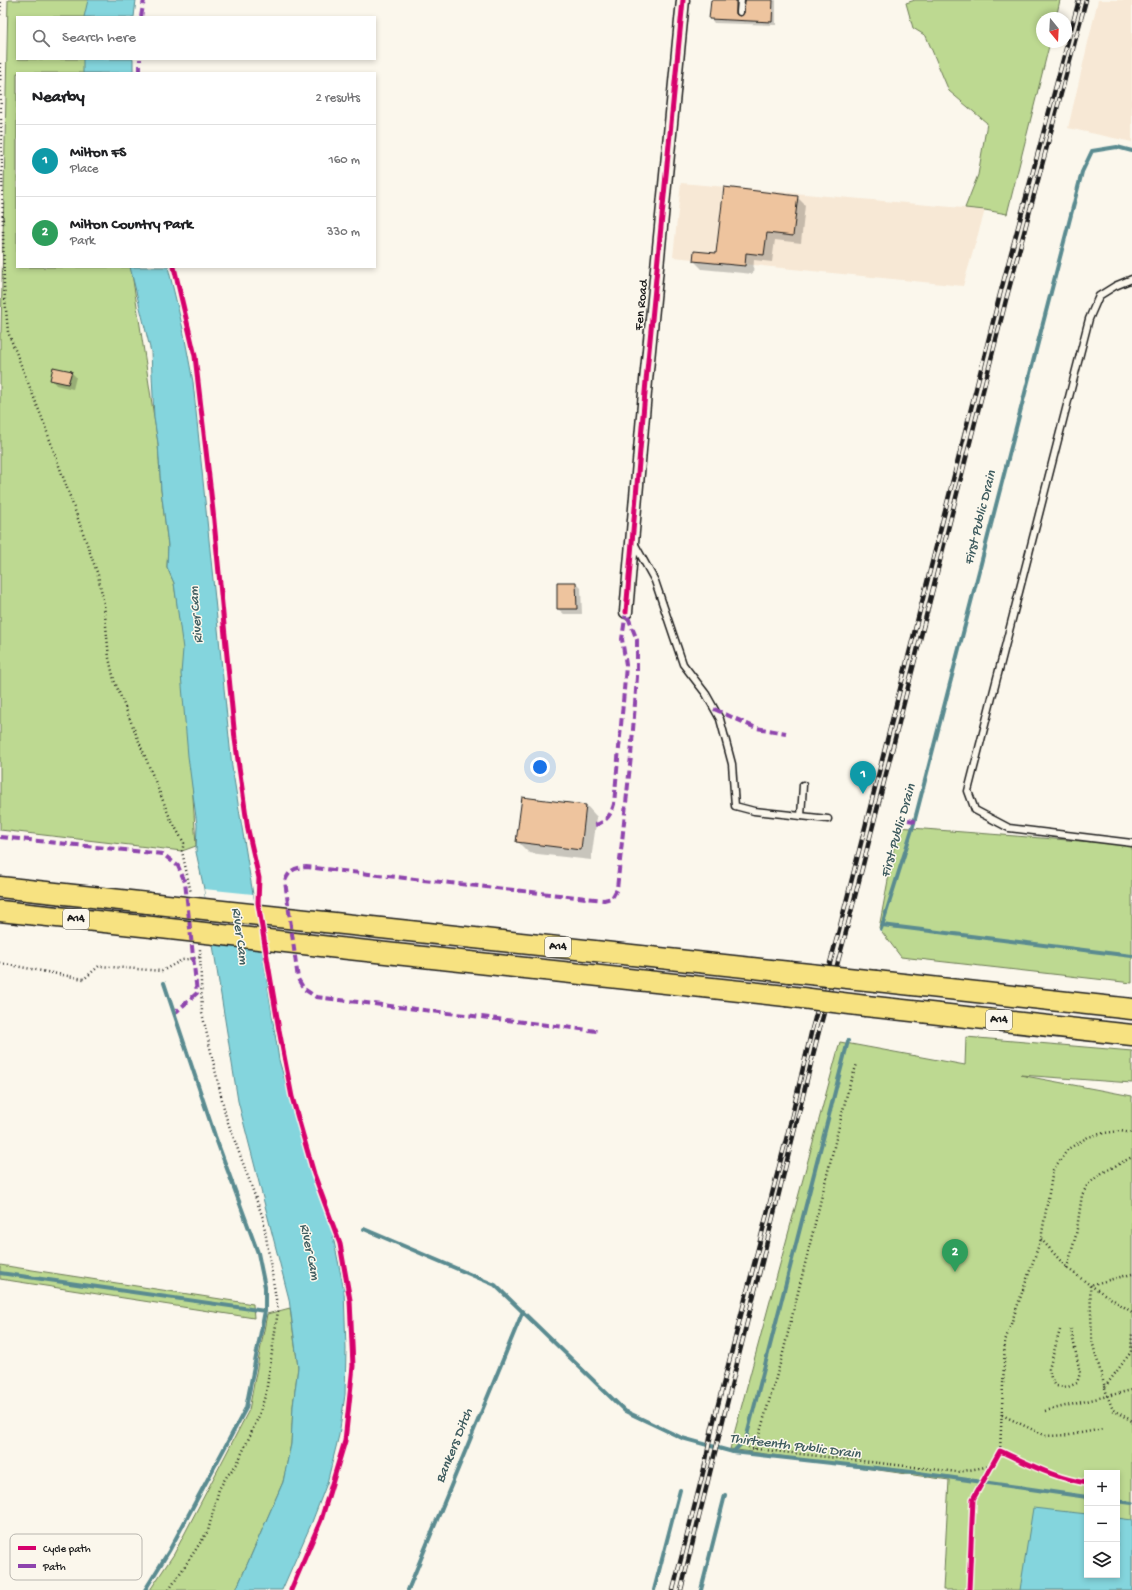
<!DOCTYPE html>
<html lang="en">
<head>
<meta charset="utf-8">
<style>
	:root { --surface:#fff; --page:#f6f6f6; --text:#202124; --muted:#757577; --line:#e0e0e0; --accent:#ea580c }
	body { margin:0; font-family:"Gochi Hand",sans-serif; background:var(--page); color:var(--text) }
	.controls { position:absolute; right:12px; bottom:12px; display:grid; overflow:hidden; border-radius:0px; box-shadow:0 2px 6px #0003 }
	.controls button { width:36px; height:36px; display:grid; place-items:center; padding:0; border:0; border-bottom:1px solid var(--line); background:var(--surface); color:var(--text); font:20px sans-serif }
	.compass { position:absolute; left:1036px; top:12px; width:36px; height:36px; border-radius:50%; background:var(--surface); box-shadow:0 2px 6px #0003; rotate:162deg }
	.you { position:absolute; left:540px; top:767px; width:14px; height:14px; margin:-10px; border:3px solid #fff; border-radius:50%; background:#1a73e8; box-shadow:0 0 0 6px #1a73e833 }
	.badge { display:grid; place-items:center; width:26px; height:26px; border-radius:50%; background:var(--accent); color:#fff; font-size:13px; font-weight:700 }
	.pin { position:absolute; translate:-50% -33px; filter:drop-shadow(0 1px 2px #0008) }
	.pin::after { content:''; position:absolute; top:21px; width:14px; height:12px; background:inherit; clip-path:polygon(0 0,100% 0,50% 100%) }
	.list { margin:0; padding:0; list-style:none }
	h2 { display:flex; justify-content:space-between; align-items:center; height:52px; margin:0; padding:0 16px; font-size:17px }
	h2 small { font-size:13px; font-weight:400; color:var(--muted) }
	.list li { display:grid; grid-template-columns:26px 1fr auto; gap:12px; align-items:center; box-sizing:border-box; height:72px; padding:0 16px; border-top:1px solid var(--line) }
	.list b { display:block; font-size:15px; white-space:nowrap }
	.list p { margin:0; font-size:13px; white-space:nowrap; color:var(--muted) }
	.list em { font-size:13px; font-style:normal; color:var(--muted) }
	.icon { flex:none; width:22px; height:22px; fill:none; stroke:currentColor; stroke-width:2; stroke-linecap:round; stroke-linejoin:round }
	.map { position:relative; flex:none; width:1132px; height:1590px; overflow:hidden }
	.search { position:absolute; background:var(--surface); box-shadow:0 2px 6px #0003; left:16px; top:16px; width:360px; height:44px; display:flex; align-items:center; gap:10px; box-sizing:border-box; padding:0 14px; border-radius:0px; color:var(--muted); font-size:15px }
	.panel { position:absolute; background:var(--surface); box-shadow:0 2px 6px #0003; left:16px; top:72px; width:360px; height:196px; border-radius:0px }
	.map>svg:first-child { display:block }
	.built { fill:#f7e8d5 }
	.green { fill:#bdd991; stroke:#6c7a56; fill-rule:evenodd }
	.water { fill:#84d5dd; stroke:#5a8b90 }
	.pier { fill:#fbf7ec }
	.shadow { fill:#0003 }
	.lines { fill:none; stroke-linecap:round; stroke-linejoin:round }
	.stream { stroke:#5a8b90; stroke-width:4 }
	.building { fill:#eec49e; stroke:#1c1c1c }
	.service-casing { stroke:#1c1c1c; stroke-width:9 }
	.minor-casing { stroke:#1c1c1c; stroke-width:15 }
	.trunk-casing { stroke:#1c1c1c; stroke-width:23 }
	.path { stroke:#1c1c1c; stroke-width:2.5; stroke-dasharray:1 3; stroke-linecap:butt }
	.service { stroke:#fbf7ec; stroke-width:6 }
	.minor { stroke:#fbf7ec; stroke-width:12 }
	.trunk { stroke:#f7e281; stroke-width:20 }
	.rail-casing { stroke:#1c1c1c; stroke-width:4.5 }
	.rail { stroke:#fbf7ec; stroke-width:3; stroke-dasharray:9; stroke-linecap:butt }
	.trunk-bridge-casing { stroke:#1c1c1c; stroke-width:23; stroke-linecap:butt }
	.trunk-bridge { stroke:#f7e281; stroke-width:20 }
	.quiet { stroke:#8e44ad; stroke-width:4; stroke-dasharray:8 4; stroke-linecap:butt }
	.cycleway-casing { stroke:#fbf7ec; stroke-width:8 }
	.cycleway { stroke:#d6006c; stroke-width:5 }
	.labels { text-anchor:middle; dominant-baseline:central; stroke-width:3; stroke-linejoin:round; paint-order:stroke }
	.shield { fill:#fbf7ec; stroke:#5f5e5a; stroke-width:1 }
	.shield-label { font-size:12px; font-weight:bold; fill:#1c1c1c }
	.street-label { font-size:13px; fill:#1c1c1c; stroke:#fbf7ec }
	.water-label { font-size:14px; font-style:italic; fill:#405d60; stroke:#fbf7ec }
	.key { fill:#fbf7ec; stroke:#b8b5ae; stroke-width:1 }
	.key-label { font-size:11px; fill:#1c1c1c }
</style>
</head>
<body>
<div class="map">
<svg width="1132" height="1590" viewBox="0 0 1132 1590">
	<rect width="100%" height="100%" fill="#fbf7ec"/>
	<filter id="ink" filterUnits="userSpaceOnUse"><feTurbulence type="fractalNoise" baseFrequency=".025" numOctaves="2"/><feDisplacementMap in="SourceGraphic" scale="8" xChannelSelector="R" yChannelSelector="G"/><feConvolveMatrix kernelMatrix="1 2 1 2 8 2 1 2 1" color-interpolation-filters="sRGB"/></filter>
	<g filter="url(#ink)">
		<g class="built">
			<path d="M 1098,0 L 1132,0 L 1132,142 L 1068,128 Z"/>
			<path d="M 681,183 L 985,210 L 963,286 L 673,257 Z"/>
		</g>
		<g class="green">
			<path d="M 8,0 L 89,0 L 91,17 L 17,17 L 17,59 L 98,59 L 100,73 L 17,73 L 17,267 L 131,267 L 158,443 L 161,490 L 168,545 L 167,567 L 174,583 L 184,649 L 196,846 L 182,851 L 0,830 L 0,334 L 1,332 Z"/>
			<path d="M 915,0 L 1060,0 L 1056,18 L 1042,18 L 1042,42 L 1050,42 L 1007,214 L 985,210 L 965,208 L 978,175 L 987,123 L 949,91 L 926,36 L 913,28 L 906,3 Z"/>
			<path d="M 898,827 L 1132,845 L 1132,983 L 901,957 L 879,928 Z"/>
			<path d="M 966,1037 L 1132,1051 L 1132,1083 L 1020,1075 L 1132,1096 L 1132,1590 L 943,1590 L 949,1480 L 730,1449 L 840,1042 L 965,1065 ZM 1087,1473 L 1117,1473 L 1117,1575 L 1087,1575 Z"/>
			<path d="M 0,1265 L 253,1304 L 254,1318 L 0,1279 Z"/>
			<path d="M 290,1308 L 298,1367 L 293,1406 L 291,1444 L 283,1482 L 236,1590 L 150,1590 L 174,1554 L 249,1410 L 267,1314 Z"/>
		</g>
		<g class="water">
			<path d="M 88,0 L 136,0 L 134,17 L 84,17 Z"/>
			<rect x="83" y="59" width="50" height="14"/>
			<path d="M 130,267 L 168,267 L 183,329 L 193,382 L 232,767 L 262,949 L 279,1060 L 305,1151 L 317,1188 L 330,1222 L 344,1290 L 346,1349 L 345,1395 L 339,1435 L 327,1483 L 312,1522 L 282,1590 L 236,1590 L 283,1482 L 291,1444 L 293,1406 L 298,1367 L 289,1299 L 238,1101 L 204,889 L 196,852 L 197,825 L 188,756 L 181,674 L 183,649 L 174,583 L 167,567 L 168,545 L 161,490 L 158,443 L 154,418 L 151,352 Z"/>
			<path d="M 1033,1508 L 1087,1514 L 1087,1575 L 1117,1575 L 1117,1518 L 1132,1520 L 1132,1590 L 1020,1590 Z"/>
		</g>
		<path class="pier" d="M 204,889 L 253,894 L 262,949 L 212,943 Z"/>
		<g class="shadow">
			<path d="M 712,0 L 742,0 L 740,1 L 739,17 L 745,15 L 746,0 L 776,0 L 776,25 L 714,23 L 711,19 Z"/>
			<path d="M 797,197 L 805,205 L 801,243 L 775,240 L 772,262 L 754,260 L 753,274 L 702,269 L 694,261 L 717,254 Z"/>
			<path d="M 71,372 L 76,377 L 73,389 L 56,385 L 51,379 Z"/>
			<path d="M 558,583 L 576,583 L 581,588 L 582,614 L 564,614 L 558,609 Z"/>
			<path d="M 586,805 L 597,817 L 591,860 L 529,853 L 518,842 Z"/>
		</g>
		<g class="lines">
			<g class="stream">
				<path d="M 882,925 L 1132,956"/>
				<path d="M 881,929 L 914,823 L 1082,172 L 1092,151 L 1117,147 L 1132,151"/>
				<path d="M 364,1229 L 495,1285 L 625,1411 L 682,1438 L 733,1452 L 912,1472 L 1087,1497"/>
				<path d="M 0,1273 L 265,1311"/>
				<path d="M 733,1452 L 746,1439 L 848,1041"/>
				<path d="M 1117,1501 L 1132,1503"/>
				<path d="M 145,1590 L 169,1551 L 246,1408 L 265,1311 L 265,1287 L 258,1253 L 215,1136 L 164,983"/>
				<path d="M 408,1590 L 523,1311"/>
				<path d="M 654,1590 L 680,1490"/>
				<path d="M 701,1590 L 725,1495"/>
			</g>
		</g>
		<g class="building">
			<path d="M 711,0 L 736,0 L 736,14 L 740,16 L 744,13 L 745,0 L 773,0 L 772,22 L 709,19 Z"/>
			<path d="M 724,187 L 798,196 L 793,236 L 767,233 L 764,255 L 746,253 L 745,266 L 693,261 L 694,251 L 716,253 Z"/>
			<path d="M 53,367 L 72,371 L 68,384 L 50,380 Z"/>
			<path d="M 557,582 L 576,582 L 577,609 L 557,609 Z"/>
			<path d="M 522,797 L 586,805 L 581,850 L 516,842 Z"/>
		</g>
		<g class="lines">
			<defs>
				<g id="service">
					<path d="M 740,12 L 741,0"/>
					<path d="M 1132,279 L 1115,286 L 1099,296 L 1089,319 L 968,791 L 975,810 L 1009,828 L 1132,843"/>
					<path d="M 634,543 L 655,581 L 683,664 L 706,694 L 720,719 L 732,764 L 735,806 L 754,811 L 828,819"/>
					<path d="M 801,816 L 803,785"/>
				</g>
				<path id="minor" d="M 626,612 L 646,381 L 683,0"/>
				<g id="trunk">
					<path d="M 0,887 L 148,903"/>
					<path d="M 0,911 L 152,927"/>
					<path d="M 325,922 L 790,972"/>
					<path d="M 330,947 L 786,996"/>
					<path d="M 876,981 L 1132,1009"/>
					<path d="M 866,1006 L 1132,1035"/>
				</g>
			</defs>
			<use href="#service" class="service-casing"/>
			<use href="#minor" class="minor-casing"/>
			<use href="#trunk" class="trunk-casing"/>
			<g class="path">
				<path d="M 0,15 L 1,0"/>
				<path d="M 0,63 L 4,286 L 8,332 L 42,418 L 98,575 L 104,604 L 109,658 L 114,680 L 170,818 L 184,843 L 182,851 L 191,893"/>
				<path d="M 0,963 L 84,979 L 99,966 L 162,971 L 182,960 L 201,957"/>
				<path d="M 1041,1239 L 1067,1268 L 1090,1285 L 1132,1312"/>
				<path d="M 1067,1268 L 1076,1235 L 1082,1195 L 1088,1184 L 1102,1173 L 1132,1157"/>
				<path d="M 1132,1274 L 1090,1285 L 1092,1341 L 1107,1395 L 1113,1410 L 1132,1421"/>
				<path d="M 1060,1330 L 1049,1369 L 1051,1378 L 1056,1386 L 1068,1387 L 1077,1383 L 1080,1373 L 1071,1329"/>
				<path d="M 1105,1387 L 1131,1352 L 1132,1332"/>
				<path d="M 1045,1411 L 1132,1390"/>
				<path d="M 1002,1415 L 1046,1436 L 1070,1435 L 1103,1429"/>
				<path d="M 748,1448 L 958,1472 L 991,1466"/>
				<path d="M 755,1449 L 782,1357 L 849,1086 L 857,1064"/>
				<path d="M 1000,1451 L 1005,1341 L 1041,1239 L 1053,1170 L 1068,1149 L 1088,1137 L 1104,1133 L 1120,1131 L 1132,1133"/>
				<path d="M 169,1590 L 208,1531 L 219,1489 L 227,1476 L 237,1464 L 258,1418 L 266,1393 L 278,1311 L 263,1218 L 226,1117 L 202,1013 L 200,949"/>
			</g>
			<use href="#service" class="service"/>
			<use href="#minor" class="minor"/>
			<use href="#trunk" class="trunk"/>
			<defs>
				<g id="rail">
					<path d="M 673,1590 L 705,1465 L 712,1428 L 790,1124 L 812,1029 L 839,930 L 999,298 L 1079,0"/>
					<path d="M 681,1590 L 819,1031 L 846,932 L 1006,300 L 1086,0"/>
				</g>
			</defs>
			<use href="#rail" class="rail-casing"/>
			<use href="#rail" class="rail"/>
			<defs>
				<g id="trunk-bridge">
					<path d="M 148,903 L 325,922"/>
					<path d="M 152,927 L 330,947"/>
					<path d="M 790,972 L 876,981"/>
					<path d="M 786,996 L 866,1006"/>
				</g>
			</defs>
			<use href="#trunk-bridge" class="trunk-bridge-casing"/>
			<use href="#trunk-bridge" class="trunk-bridge"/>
			<g class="quiet">
				<path d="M 141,17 L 144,0"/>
				<path d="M 140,73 L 140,59"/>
				<path d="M 714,709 L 756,728 L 786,733"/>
				<path d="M 908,820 L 919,822"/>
				<path d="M 595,825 C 606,822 611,815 614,804 L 623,703 L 626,665 L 622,639 L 626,612 L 637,640 L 637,677 L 631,756 L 617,889 L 612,898 L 604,900 L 306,867 C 295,868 290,869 285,881 L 298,979 L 304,989 L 316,997 L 597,1031"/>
				<path d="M 0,837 L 163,854 L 178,866 L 185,882 L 197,993 L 176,1012"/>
			</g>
			<defs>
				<g id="cycleway">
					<path d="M 174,267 L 195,356 L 213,511 L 235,739 L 248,830 L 259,878 L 258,903 L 279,1030 L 292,1097 L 314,1174 L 340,1244 L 350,1300 L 353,1366 L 345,1441 L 321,1520 L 291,1590"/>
					<path d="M 626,612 L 646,381 L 683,0"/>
					<path d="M 969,1590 L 973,1499 L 1000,1451 C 1029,1464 1056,1479 1087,1483"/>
				</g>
			</defs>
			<use href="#cycleway" class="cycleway-casing"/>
			<use href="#cycleway" class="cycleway"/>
		</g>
	</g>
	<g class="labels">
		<g class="shield">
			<rect x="63" y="909" width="26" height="20" rx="3"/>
			<rect x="545" y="937" width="26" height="20" rx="3"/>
			<rect x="986" y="1010" width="26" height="20" rx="3"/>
		</g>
		<g class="shield-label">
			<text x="76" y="919">A14</text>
			<text x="558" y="947">A14</text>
			<text x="999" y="1020">A14</text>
		</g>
		<g class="street-label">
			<text transform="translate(642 305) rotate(-84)">Fen Road</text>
		</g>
		<g class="water-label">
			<text transform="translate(981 518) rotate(-76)">First Public Drain</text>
			<text transform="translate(197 615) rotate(-95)">River Cam</text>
			<text transform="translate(899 831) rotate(-74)">First Public Drain</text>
			<text transform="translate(239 936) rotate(82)">River Cam</text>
			<text transform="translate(309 1252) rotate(78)">River Cam</text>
			<text transform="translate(455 1446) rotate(-68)">Bankers Ditch</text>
			<text transform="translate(795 1447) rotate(7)">Thirteenth Public Drain</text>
		</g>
	</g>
	<rect x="10" y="1534" width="132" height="46" rx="6" class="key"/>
	<rect x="18" y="1546" width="18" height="4" fill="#d6006c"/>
	<rect x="18" y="1564" width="18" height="4" fill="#8e44ad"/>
	<g class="key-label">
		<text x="43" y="1552">Cycle path</text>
		<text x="43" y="1570">Path</text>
	</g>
</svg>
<div class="controls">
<button>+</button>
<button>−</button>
<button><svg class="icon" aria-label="layers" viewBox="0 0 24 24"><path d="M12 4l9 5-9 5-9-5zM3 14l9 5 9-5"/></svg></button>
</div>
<svg class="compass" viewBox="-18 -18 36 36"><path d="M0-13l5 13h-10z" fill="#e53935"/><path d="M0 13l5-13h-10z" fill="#757577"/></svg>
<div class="you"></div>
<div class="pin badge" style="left:863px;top:794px;background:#0f9aa8">1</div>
<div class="pin badge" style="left:955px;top:1272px;background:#2e9e5b">2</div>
<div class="search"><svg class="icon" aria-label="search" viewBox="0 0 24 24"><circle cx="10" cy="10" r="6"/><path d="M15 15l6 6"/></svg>Search here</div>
<section class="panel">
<h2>Nearby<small>2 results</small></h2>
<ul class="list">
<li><span class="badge" style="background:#0f9aa8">1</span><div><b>Milton FS</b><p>Place</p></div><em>160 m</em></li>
<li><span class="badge" style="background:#2e9e5b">2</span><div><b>Milton Country Park</b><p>Park</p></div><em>330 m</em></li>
</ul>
</section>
</div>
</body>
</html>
